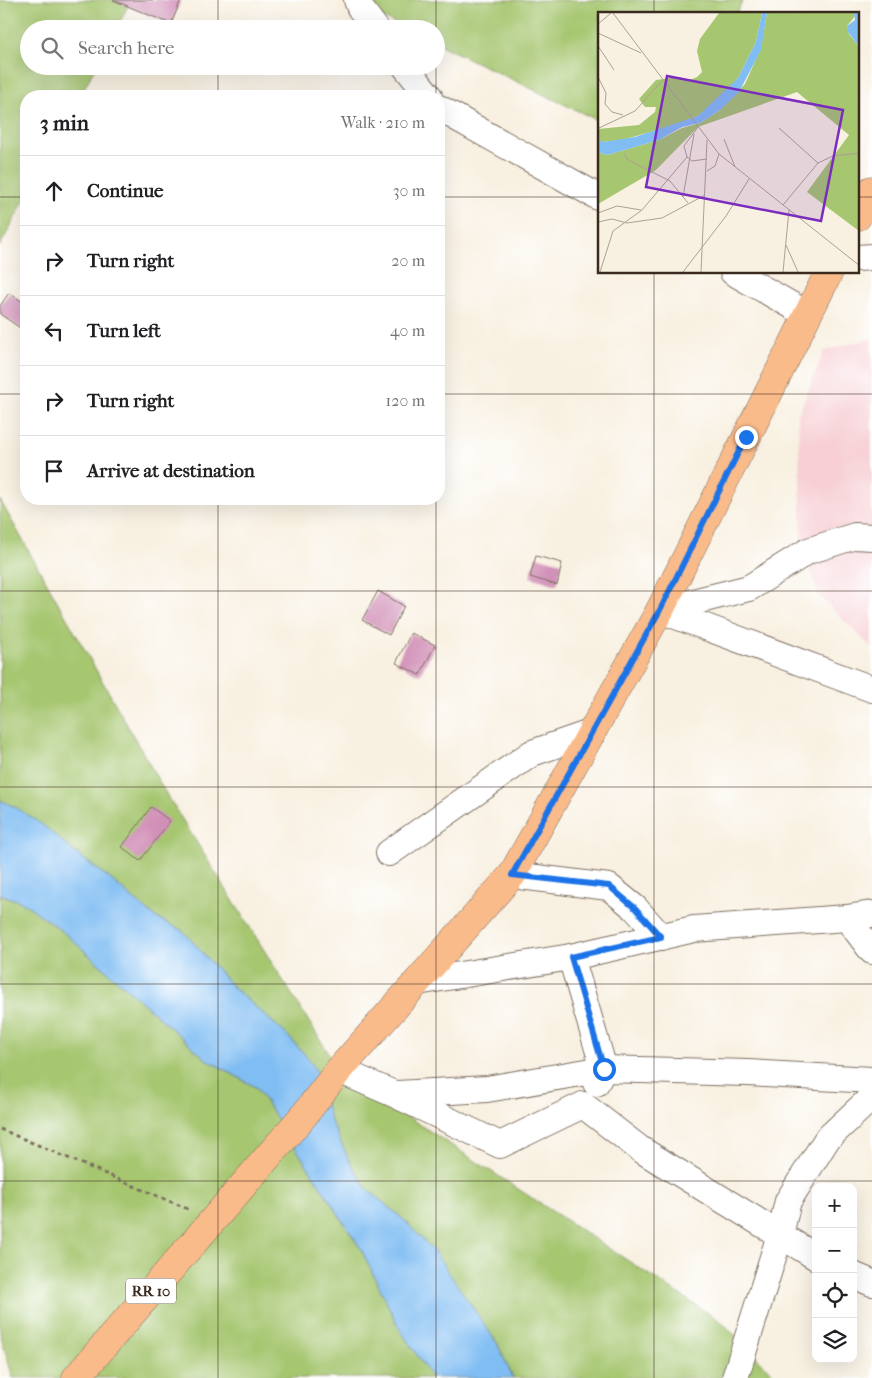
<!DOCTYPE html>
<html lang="en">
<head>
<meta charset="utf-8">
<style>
	:root { --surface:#fff; --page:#f6f6f6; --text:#202124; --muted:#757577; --line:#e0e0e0 }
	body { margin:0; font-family:"IM FELL French Canon",serif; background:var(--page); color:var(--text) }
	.controls { position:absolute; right:15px; bottom:15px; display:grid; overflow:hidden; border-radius:10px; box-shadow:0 5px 20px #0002 }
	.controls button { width:45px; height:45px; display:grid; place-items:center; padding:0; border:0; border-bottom:1px solid var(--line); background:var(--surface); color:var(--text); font:25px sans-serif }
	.stop { position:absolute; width:15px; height:15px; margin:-11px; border:4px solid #1a73e8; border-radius:50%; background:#fff }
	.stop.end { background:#1a73e8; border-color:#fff; box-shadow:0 1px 5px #0008 }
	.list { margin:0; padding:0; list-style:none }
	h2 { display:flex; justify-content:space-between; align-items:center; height:65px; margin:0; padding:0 20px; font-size:21px }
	h2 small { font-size:16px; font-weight:400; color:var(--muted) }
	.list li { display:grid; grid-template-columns:32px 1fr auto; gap:15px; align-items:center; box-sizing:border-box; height:70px; padding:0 20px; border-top:1px solid var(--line) }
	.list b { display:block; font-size:19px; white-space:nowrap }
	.list em { font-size:16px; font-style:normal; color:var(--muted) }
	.icon { flex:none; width:28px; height:28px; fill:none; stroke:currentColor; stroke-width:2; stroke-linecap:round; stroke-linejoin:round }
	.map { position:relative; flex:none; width:872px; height:1378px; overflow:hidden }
	.search { position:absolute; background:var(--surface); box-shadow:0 5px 20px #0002; left:20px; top:20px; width:425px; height:55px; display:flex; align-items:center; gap:12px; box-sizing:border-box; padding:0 18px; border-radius:28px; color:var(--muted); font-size:19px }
	.panel { position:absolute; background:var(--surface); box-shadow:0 5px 20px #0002; left:20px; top:90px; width:425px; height:415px; border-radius:20px }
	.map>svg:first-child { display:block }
	.built { fill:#f7cfd4 }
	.green { fill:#a6c66f; stroke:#707846 }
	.water { fill:#80bdf3; stroke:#5e7488 }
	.building { fill:#d190b7 }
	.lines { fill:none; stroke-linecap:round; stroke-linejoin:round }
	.minor-casing { stroke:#7d6f62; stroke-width:28 }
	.major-casing { stroke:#7d6f62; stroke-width:29 }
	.path { stroke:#7d6f62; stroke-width:3; stroke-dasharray:4 4; stroke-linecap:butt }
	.minor { stroke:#fff; stroke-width:26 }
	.major { stroke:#fabb8b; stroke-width:28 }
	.route { stroke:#1a73e8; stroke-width:6 }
	.grid { fill:none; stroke:#3b2a1e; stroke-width:1; stroke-opacity:0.55 }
	.labels { text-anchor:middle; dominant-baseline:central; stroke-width:4.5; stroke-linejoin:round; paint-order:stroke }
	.shield { fill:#fff; stroke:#766a62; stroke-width:1 }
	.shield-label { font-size:15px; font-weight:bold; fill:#3b2a1e }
	.inset-road { fill:none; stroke:#aca192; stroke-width:1 }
	.view { fill:#7b2cbf; fill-opacity:0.15; stroke:#7b2cbf; stroke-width:2.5 }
	.inset-edge { fill:none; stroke:#3b2a1e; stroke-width:2.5 }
</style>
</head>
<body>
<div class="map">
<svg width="872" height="1378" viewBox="0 0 872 1378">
	<rect width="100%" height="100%" fill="#fff"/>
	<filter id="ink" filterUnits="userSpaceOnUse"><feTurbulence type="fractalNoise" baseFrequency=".02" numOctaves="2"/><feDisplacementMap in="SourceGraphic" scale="10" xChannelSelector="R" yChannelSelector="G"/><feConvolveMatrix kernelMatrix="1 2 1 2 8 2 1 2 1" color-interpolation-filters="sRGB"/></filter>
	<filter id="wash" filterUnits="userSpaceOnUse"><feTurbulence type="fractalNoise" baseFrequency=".0096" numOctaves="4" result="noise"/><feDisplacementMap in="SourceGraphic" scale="20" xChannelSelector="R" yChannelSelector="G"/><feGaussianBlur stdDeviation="1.12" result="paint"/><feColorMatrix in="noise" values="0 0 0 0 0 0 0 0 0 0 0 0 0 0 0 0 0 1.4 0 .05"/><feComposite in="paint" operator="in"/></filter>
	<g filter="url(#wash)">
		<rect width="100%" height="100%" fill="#f8f0e0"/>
		<path class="built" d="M 872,338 L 872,648 L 819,596 L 802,546 L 798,415 L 824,351 Z"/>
		<g class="green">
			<path d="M 0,0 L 131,0 L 116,29 L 29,29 L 29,66 L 96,66 L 80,96 L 26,96 L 26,197 L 0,246 Z"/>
			<path d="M 346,0 L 743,0 L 736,14 L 600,14 L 599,121 L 436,43 L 436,29 L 407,29 Z"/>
			<path d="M 0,500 L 165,792 L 341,1073 L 723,1323 L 777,1378 L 513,1378 L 497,1343 L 470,1304 L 403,1219 L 367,1189 L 350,1162 L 330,1119 L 308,1058 L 287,1035 L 234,988 L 183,931 L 155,917 L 109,878 L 17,808 L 0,800 Z"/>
			<path d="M 0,894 L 24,903 L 62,931 L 206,1059 L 257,1088 L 361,1249 L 399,1328 L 432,1378 L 13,1378 L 0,1333 Z"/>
		</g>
		<path class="water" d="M 0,800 L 17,808 L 43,825 L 73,851 L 109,878 L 155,917 L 183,931 L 234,988 L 287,1035 L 308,1058 L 317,1072 L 330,1119 L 350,1162 L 367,1189 L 403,1219 L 434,1251 L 497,1343 L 513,1378 L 432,1378 L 399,1328 L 361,1249 L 257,1088 L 206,1059 L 62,931 L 24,903 L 0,894 Z"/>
		<g id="blocks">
			<g class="building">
				<path d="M 113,0 L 181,0 L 171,24 Z"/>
				<path d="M 9,293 L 26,304 L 26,332 L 0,314 L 0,306 Z"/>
				<path d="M 536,556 L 562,563 L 557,585 L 530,577 Z"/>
				<path d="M 378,591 L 404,606 L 389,635 L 362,620 Z"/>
				<path d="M 411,633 L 435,645 L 420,675 L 396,663 Z"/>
				<path d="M 151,807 L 170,821 L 140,861 L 122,847 Z"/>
			</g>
		</g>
	</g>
	<g filter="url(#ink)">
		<use href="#blocks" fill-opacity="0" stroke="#7d6f62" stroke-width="1"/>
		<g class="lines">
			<defs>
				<g id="minor">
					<path d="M 357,0 L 360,8 L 376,29"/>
					<path d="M 405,66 L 429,96"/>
					<path d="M 439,108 L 600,198"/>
					<path d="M 858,258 L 872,257"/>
					<path d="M 733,272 L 807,314"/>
					<path d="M 660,610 L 749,588 L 808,551 L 855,536 L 872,537"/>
					<path d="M 660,610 L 872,689"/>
					<path d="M 389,853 L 532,753 L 593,732"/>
					<path d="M 512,875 L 609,887 L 635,908 L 661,937"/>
					<path d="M 847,918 L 872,951"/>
					<path d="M 571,957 L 604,1069 L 596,1083"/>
					<path d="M 417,982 L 571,957 L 694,929 L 847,918 L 872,914"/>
					<path d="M 339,1070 L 394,1094 L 500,1145 L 583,1105 L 640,1149 L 816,1257"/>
					<path d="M 397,1094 L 487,1089 L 604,1069 L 748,1073 L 872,1080"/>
					<path d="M 853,1275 L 872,1283"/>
					<path d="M 735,1378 L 780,1235 L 788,1201 L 827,1139 L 872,1097"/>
				</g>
				<g id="major">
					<path d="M 858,216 L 872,190"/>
					<path d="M 76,1378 L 305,1114 L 339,1070 L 512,875 L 660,610 L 829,272"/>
				</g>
			</defs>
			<use href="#minor" class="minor-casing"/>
			<use href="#major" class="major-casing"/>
			<path class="path" d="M 0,1129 L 188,1209"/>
			<use href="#minor" class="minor"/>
			<use href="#major" class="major"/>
		</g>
	</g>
	<g class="lines" filter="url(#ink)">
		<path class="route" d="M 604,1069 L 571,957 L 661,937 L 635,908 L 609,886 L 512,875 L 660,610 L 746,437"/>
	</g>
	<path class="grid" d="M 218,0 L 218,29M 436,0 L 436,29M 654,0 L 654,14M 218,66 L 218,96M 436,66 L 436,96M 0,197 L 26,197M 439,197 L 600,197M 858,197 L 872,197M 654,272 L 654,1378M 0,394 L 26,394M 439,394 L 872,394M 218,499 L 218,1378M 436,499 L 436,1378M 0,591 L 872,591M 0,787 L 872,787M 0,984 L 872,984M 0,1181 L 872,1181"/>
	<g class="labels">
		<rect class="shield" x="126" y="1278.5" width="50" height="25" rx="4"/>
		<g class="shield-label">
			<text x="151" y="1291">RR 10</text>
		</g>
	</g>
	<g transform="translate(598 12)">
		<rect width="261" height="261" fill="#f8f0e0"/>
		<path d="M 121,1 L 164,1 L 158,30 L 140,66 L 129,79 L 100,104 L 77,113 L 24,128 L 5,130 L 0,128 L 0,117 L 41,113 L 57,100 L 58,95 L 47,95 L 41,87 L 58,68 L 80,65 L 92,68 L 99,65 L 104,60 L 99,39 L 102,27 ZM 169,1 L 256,1 L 257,4 L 249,14 L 251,22 L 261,35 L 261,219 L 209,180 L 251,123 L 199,80 L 100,115 L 58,158 L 0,192 L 0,140 L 9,143 L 61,128 L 84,116 L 102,111 L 122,98 L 147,72 L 163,36 Z" fill="#a6c66f"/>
		<path d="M 164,1 L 169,1 L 163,38 L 141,80 L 122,98 L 102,111 L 84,115 L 61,128 L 9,143 L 0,140 L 0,128 L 6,130 L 37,125 L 100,104 L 140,66 L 158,30 ZM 256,1 L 261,1 L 261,35 L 250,20 L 249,14 L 257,8 Z" fill="#80bdf3"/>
		<path class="inset-road" d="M 15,1 L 121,142 L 262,254M 0,12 L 13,1M 0,21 L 43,41M 0,34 L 16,58M 0,65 L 8,81 L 7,92 L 14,100 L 25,103M 1,116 L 37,99 L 64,69M 181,116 L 220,151 L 235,144 L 262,141M 126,127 L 137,155M 26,141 L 30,148 L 72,169 L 90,191M 89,145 L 94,149 L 109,147M 109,159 L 117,154 L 121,142M 85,185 L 96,122M 185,193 L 220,151M 0,201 L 19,194 L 43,198M 0,210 L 14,207 L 29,211 L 64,206 L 107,183M 188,233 L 200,260M 2,260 L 15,219 L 44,198 L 89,145 L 86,134 L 100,115M 85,260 L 128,204 L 151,167M 103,260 L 109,128M 185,260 L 191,198"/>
		<path class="view" d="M 69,64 L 245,98 L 223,209 L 48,175 Z"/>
		<rect width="261" height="261" class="inset-edge"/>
	</g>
</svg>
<div class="controls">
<button>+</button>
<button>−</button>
<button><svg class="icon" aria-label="locate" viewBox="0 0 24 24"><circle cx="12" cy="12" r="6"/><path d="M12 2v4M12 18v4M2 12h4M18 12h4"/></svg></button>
<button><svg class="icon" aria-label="layers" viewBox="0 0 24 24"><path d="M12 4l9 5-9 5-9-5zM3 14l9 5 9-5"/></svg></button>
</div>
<div class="stop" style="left:604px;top:1069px"></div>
<div class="stop end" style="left:746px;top:437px"></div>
<div class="search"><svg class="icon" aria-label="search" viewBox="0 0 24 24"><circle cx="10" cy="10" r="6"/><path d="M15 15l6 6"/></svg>Search here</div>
<section class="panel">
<h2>3 min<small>Walk · 210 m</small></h2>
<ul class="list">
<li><svg class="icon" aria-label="ahead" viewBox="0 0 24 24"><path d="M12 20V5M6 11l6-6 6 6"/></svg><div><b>Continue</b></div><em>30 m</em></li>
<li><svg class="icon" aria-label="right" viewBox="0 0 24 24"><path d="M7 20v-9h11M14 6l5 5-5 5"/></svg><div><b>Turn right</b></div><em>20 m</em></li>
<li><svg class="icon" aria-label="left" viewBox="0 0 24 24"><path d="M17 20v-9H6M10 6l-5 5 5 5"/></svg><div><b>Turn left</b></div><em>40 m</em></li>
<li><svg class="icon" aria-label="right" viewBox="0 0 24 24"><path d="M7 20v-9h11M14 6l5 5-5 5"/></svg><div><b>Turn right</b></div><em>120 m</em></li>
<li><svg class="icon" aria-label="arrive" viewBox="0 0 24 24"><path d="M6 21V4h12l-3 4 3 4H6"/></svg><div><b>Arrive at destination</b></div></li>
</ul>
</section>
</div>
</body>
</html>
